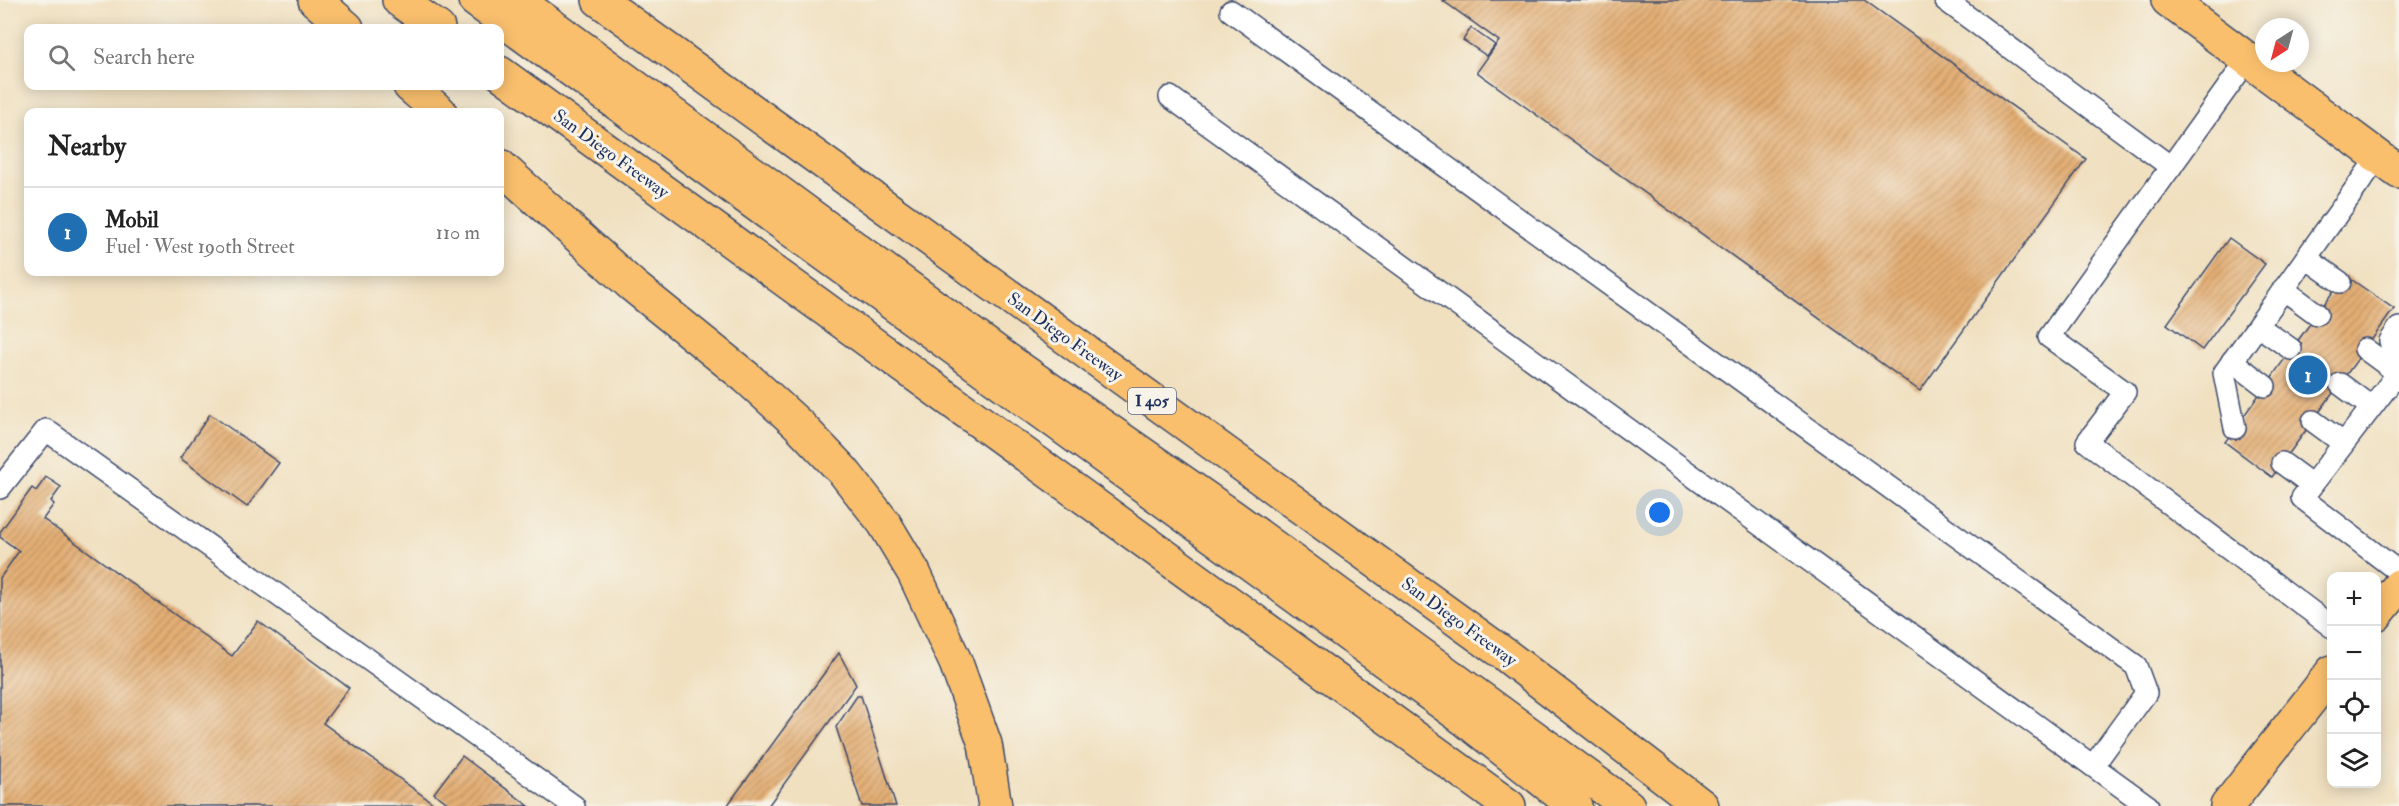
<!DOCTYPE html>
<html lang="en">
<head>
<meta charset="utf-8">
<style>
	:root { --surface:#fff; --page:#f6f6f6; --text:#222; --muted:#767676; --line:#e0e0e0; --accent:#1f6fb2 }
	body { margin:0; font-family:"IM FELL Double Pica",serif; background:var(--page); color:var(--text) }
	.controls { position:absolute; right:18px; bottom:18px; display:grid; overflow:hidden; border-radius:12px; box-shadow:0 3px 15px #0003 }
	.controls button { width:54px; height:54px; display:grid; place-items:center; padding:0; border:0; border-bottom:2px solid var(--line); background:var(--surface); color:var(--text); font:30px sans-serif }
	.compass { position:absolute; left:2255px; top:18px; width:54px; height:54px; border-radius:50%; background:var(--surface); box-shadow:0 3px 15px #0003; rotate:216deg }
	.you { position:absolute; left:1660px; top:513px; width:21px; height:21px; margin:-15px; border:4px solid #fff; border-radius:50%; background:#1a73e8; box-shadow:0 0 0 9px #1a73e833 }
	.badge { display:grid; place-items:center; width:39px; height:39px; border-radius:50%; background:var(--accent); color:#fff; font-size:20px; font-weight:700 }
	.pin { position:absolute; translate:-50% -50%; border:3px solid #fff; box-shadow:0 2px 6px #0006 }
	.list { margin:0; padding:0; list-style:none }
	h2 { display:flex; justify-content:space-between; align-items:center; height:78px; margin:0; padding:0 24px; font-size:26px }
	h2 small { font-size:20px; font-weight:400; color:var(--muted) }
	.list li { display:grid; grid-template-columns:39px 1fr auto; gap:18px; align-items:center; box-sizing:border-box; height:90px; padding:0 24px; border-top:2px solid var(--line) }
	.list b { display:block; font-size:22px; white-space:nowrap }
	.list p { margin:0; font-size:20px; white-space:nowrap; color:var(--muted) }
	.list em { font-size:20px; font-style:normal; color:var(--muted) }
	.icon { flex:none; width:33px; height:33px; fill:none; stroke:currentColor; stroke-width:2; stroke-linecap:round; stroke-linejoin:round }
	.map { position:relative; flex:none; width:2399px; height:806px; overflow:hidden }
	.search { position:absolute; background:var(--surface); box-shadow:0 3px 15px #0003; left:24px; top:24px; width:480px; height:66px; display:flex; align-items:center; gap:15px; box-sizing:border-box; padding:0 21px; border-radius:12px; color:var(--muted); font-size:22px }
	.panel { position:absolute; background:var(--surface); box-shadow:0 3px 15px #0003; left:24px; top:108px; width:480px; height:168px; border-radius:12px }
	.map>svg:first-child { display:block }
	.building { fill:url(#building-hatch) }
	.lines { fill:none; stroke-linecap:round; stroke-linejoin:round }
	.lane-casing { stroke:#3b4a6d; stroke-width:24 }
	.primary-casing { stroke:#3b4a6d; stroke-width:36 }
	.highway-casing { stroke:#3b4a6d; stroke-width:36 }
	.lane { stroke:#fff; stroke-width:21 }
	.primary { stroke:#f9bf6d; stroke-width:33 }
	.highway { stroke:#f9bf6d; stroke-width:33 }
	.labels { text-anchor:middle; dominant-baseline:central; stroke-width:6; stroke-linejoin:round; paint-order:stroke }
	.shield { fill:#f7f3e8; stroke:#5d6a87; stroke-width:1.5 }
	.shield-label { font-size:16px; font-weight:bold; fill:#1b2f5e }
	.street-label { font-size:18px; fill:#1b2f5e; stroke:#f7f3e8 }
</style>
</head>
<body>
<div class="map">
<svg width="2399" height="806" viewBox="0 0 2399 806">
	<defs>
		<pattern id="building-hatch" width="6" height="6" patternUnits="userSpaceOnUse" patternTransform="scale(1.5)"><rect width="6" height="6" fill="#e4af74"/><path d="M-1 1l2-2M0 6l6-6M5 7l2-2" fill="none" stroke="#b88f62"/></pattern>
	</defs>
	<rect width="100%" height="100%" fill="#f7f3e8"/>
	<filter id="ink" filterUnits="userSpaceOnUse"><feTurbulence type="fractalNoise" baseFrequency=".0167" numOctaves="2"/><feDisplacementMap in="SourceGraphic" scale="12" xChannelSelector="R" yChannelSelector="G"/><feConvolveMatrix kernelMatrix="1 2 1 2 8 2 1 2 1" color-interpolation-filters="sRGB"/></filter>
	<filter id="wash" filterUnits="userSpaceOnUse"><feTurbulence type="fractalNoise" baseFrequency=".008" numOctaves="4" result="noise"/><feDisplacementMap in="SourceGraphic" scale="24" xChannelSelector="R" yChannelSelector="G"/><feGaussianBlur stdDeviation="1.35" result="paint"/><feColorMatrix in="noise" values="0 0 0 0 0 0 0 0 0 0 0 0 0 0 0 0 0 1.4 0 .05"/><feComposite in="paint" operator="in"/></filter>
	<g filter="url(#wash)">
		<rect width="100%" height="100%" fill="#f0e0c0"/>
		<g id="blocks">
			<g class="building">
				<path d="M 1442,0 L 1864,0 L 2086,159 L 1920,391 L 1477,72 L 1499,41 Z"/>
				<path d="M 1471,28 L 1495,45 L 1487,56 L 1463,40 Z"/>
				<path d="M 2229,238 L 2265,264 L 2202,350 L 2167,324 Z"/>
				<path d="M 2345,275 L 2394,309 L 2272,477 L 2225,442 Z"/>
				<path d="M 210,414 L 279,463 L 247,507 L 180,458 Z"/>
				<path d="M 46,477 L 61,487 L 51,501 L 54,504 L 43,519 L 232,656 L 258,621 L 349,688 L 323,723 L 437,806 L 0,806 L 0,578 L 19,551 L 0,537 L 0,532 L 32,488 L 36,491 Z"/>
				<path d="M 839,653 L 856,685 L 768,806 L 727,806 Z"/>
				<path d="M 857,696 L 861,696 L 896,806 L 862,806 L 836,727 Z"/>
				<path d="M 462,756 L 529,806 L 452,806 L 434,793 Z"/>
			</g>
		</g>
	</g>
	<g filter="url(#ink)">
		<use href="#blocks" fill-opacity="0" stroke="#3b4a6d" stroke-width="1.5"/>
		<g class="lines">
			<defs>
				<g id="lane">
					<path d="M 1945,0 L 2171,167"/>
					<path d="M 1231,11 L 2136,666 L 2146,693 L 2093,766"/>
					<path d="M 2248,59 L 2049,337 L 2125,392 L 2087,442 L 2332,627"/>
					<path d="M 1170,97 L 2148,806"/>
					<path d="M 2306,258 L 2340,282"/>
					<path d="M 2283,289 L 2317,314"/>
					<path d="M 2258,326 L 2291,349"/>
					<path d="M 2399,328 L 2390,341 L 2398,373 L 2302,498 L 2399,572"/>
					<path d="M 2365,349 L 2399,374"/>
					<path d="M 2232,361 L 2265,386"/>
					<path d="M 2340,384 L 2371,407"/>
					<path d="M 2313,421 L 2343,443"/>
					<path d="M 2235,428 L 2224,373 L 2378,157"/>
					<path d="M 2282,463 L 2312,485"/>
					<path d="M 0,488 L 46,430 L 574,806"/>
				</g>
				<g id="primary">
					<path d="M 2168,0 L 2399,172"/>
					<path d="M 2376,615 L 2399,586"/>
					<path d="M 2227,806 L 2332,672"/>
				</g>
				<g id="highway">
					<path d="M 315,0 L 347,28"/>
					<path d="M 399,0 L 438,28"/>
					<path d="M 475,0 L 1467,721 L 1575,806"/>
					<path d="M 517,0 L 1006,359 L 1233,517 L 1628,806"/>
					<path d="M 599,0 L 1504,654 L 1702,806"/>
					<path d="M 500,73 L 1509,806"/>
					<path d="M 410,86 L 440,112"/>
					<path d="M 500,166 L 632,285 L 746,377 L 799,425 L 844,472 L 884,523 L 914,573 L 956,663 L 985,744 L 995,806"/>
				</g>
			</defs>
			<use href="#lane" class="lane-casing"/>
			<use href="#primary" class="primary-casing"/>
			<use href="#highway" class="highway-casing"/>
			<use href="#lane" class="lane"/>
			<use href="#primary" class="primary"/>
			<use href="#highway" class="highway"/>
		</g>
	</g>
	<g class="labels">
		<rect class="shield" x="1128" y="388" width="48" height="26" rx="4.5"/>
		<g class="shield-label">
			<text x="1152" y="401">I 405</text>
		</g>
		<g class="street-label">
			<text transform="translate(611 154) rotate(36)">San Diego Freeway</text>
			<text transform="translate(1065 337) rotate(36)">San Diego Freeway</text>
			<text transform="translate(1459 622) rotate(36)">San Diego Freeway</text>
		</g>
	</g>
</svg>
<div class="controls">
<button>+</button>
<button>−</button>
<button><svg class="icon" aria-label="locate" viewBox="0 0 24 24"><circle cx="12" cy="12" r="6"/><path d="M12 2v4M12 18v4M2 12h4M18 12h4"/></svg></button>
<button><svg class="icon" aria-label="layers" viewBox="0 0 24 24"><path d="M12 4l9 5-9 5-9-5zM3 14l9 5 9-5"/></svg></button>
</div>
<svg class="compass" viewBox="-18 -18 36 36"><path d="M0-13l5 13h-10z" fill="#e53935"/><path d="M0 13l5-13h-10z" fill="#767676"/></svg>
<div class="you"></div>
<div class="pin badge" style="left:2308px;top:375px">1</div>
<div class="search"><svg class="icon" aria-label="search" viewBox="0 0 24 24"><circle cx="10" cy="10" r="6"/><path d="M15 15l6 6"/></svg>Search here</div>
<section class="panel">
<h2>Nearby<small></small></h2>
<ul class="list">
<li><span class="badge">1</span><div><b>Mobil</b><p>Fuel · West 190th Street</p></div><em>110 m</em></li>
</ul>
</section>
</div>
</body>
</html>
